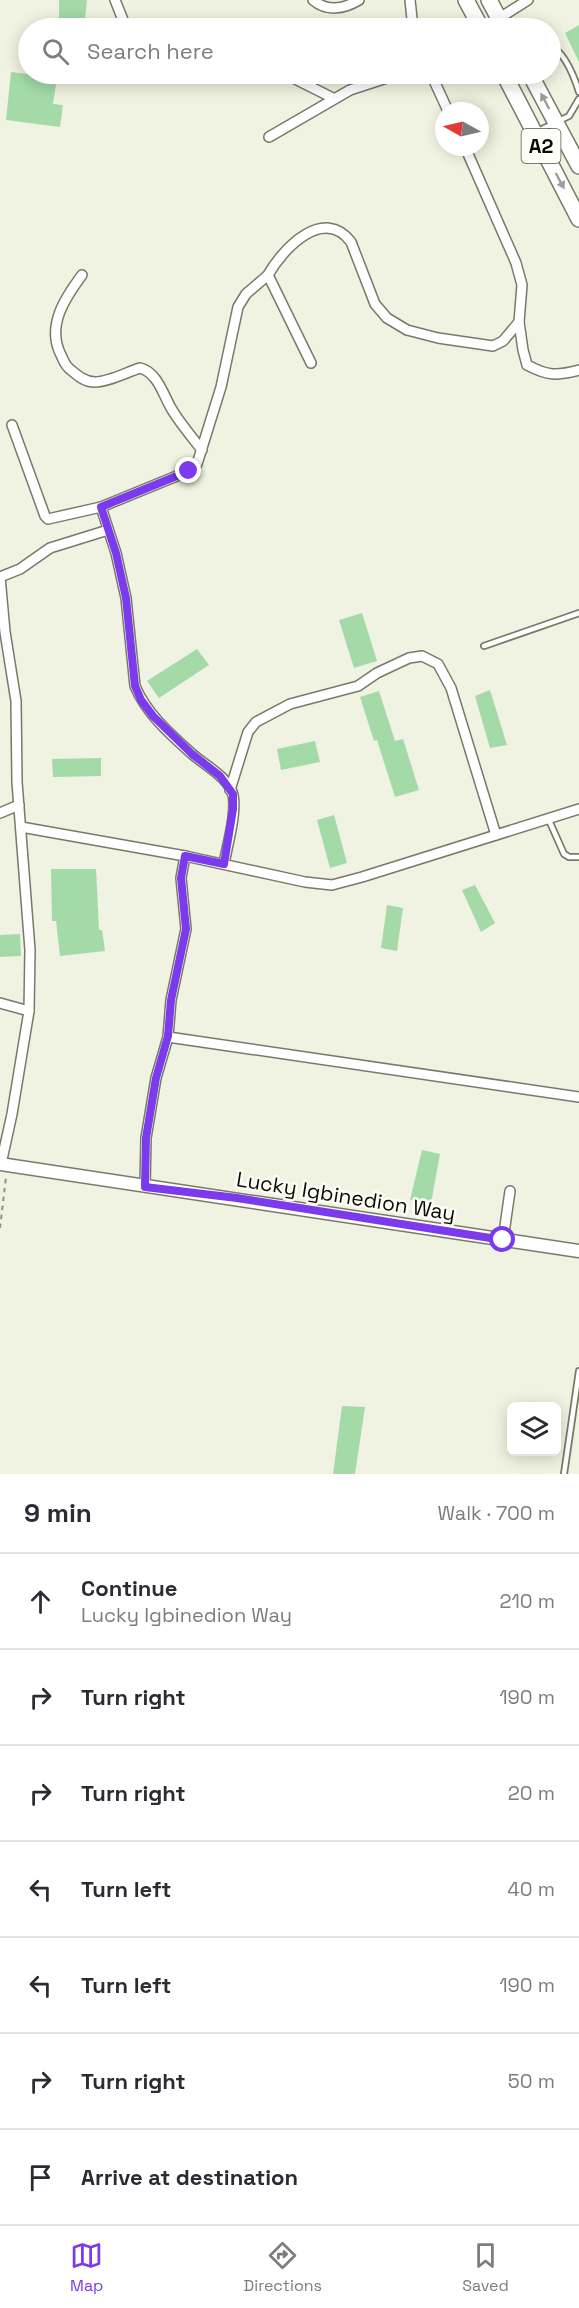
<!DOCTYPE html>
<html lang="en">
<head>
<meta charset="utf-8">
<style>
	:root { --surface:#fff; --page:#f2f2f3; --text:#2b2b33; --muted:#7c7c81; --line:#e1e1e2; --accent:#7c3aed }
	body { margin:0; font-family:"Space Grotesk",sans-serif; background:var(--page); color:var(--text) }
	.controls { position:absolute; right:18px; bottom:18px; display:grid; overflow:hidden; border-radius:9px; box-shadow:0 3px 15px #0003 }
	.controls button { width:54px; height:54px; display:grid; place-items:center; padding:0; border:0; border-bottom:2px solid var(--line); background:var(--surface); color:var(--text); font:30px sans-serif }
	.compass { position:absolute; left:435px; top:102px; width:54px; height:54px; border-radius:50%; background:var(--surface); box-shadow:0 3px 15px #0003; rotate:278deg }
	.stop { position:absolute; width:18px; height:18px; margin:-14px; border:4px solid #7c3aed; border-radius:50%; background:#fff }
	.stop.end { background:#7c3aed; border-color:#fff; box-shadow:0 2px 6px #0008 }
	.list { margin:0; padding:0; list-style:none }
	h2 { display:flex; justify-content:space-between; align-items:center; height:78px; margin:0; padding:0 24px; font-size:26px }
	h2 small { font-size:20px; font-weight:400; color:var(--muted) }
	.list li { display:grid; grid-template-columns:39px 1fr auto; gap:18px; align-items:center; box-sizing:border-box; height:96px; padding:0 24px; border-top:2px solid var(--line) }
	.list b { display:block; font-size:22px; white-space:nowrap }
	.list p { margin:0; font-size:20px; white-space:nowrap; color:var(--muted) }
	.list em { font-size:20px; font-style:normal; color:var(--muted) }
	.icon { flex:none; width:33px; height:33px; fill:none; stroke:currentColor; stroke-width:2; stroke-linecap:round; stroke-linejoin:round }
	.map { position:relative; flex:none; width:579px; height:1474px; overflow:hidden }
	.search { position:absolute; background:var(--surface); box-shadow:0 3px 15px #0003; left:18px; right:18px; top:18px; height:66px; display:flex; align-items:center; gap:15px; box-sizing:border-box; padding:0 21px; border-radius:33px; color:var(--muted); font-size:22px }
	.sheet { height:750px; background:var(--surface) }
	nav { display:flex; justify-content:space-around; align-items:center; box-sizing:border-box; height:84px; border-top:2px solid var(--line); background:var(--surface); font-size:16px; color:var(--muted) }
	nav a { display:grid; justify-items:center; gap:3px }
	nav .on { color:var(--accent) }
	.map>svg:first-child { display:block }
	.building { fill:#a4daa8 }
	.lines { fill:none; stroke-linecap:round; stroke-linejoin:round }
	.service-casing { stroke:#777a69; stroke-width:8 }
	.minor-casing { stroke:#777a69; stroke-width:12 }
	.tertiary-casing { stroke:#777a69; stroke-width:15 }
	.trunk-casing { stroke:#777a69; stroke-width:18 }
	.path { stroke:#8f9185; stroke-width:2; stroke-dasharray:4.5 4.5; stroke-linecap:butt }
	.service { stroke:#fff; stroke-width:4.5 }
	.minor { stroke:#fff; stroke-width:9 }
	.tertiary { stroke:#fff; stroke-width:12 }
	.trunk { stroke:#fff; stroke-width:15 }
	.oneway { fill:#9d9e9c }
	.route { stroke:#7c3aed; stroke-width:8 }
	.labels { text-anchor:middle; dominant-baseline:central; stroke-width:5; stroke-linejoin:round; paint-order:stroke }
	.shield { fill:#fdfff7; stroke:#54554f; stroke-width:1.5 }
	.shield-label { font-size:20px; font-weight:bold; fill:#0b0c07 }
	.street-label { font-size:21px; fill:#0b0c07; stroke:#fdfff7 }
</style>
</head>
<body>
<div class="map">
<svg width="579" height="1474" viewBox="0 0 579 1474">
	<rect width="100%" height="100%" fill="#f0f3e1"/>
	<g class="building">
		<path d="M 59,0 L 87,0 L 84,28 L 59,28 Z"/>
		<path d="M 579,25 L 579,62 L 565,33 Z"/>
		<path d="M 11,72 L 57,78 L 53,104 L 63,105 L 60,127 L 6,120 Z"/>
		<path d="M 362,613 L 377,661 L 354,668 L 339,620 Z"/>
		<path d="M 197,649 L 209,665 L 159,698 L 147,681 Z"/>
		<path d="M 490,690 L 507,745 L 490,748 L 475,696 Z"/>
		<path d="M 379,691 L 395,741 L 403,739 L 419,790 L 395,797 L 377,740 L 374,741 L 360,697 Z"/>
		<path d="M 315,741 L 320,762 L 281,770 L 277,749 Z"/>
		<path d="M 101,758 L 101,776 L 53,777 L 52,759 Z"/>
		<path d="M 334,815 L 347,863 L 330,868 L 317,820 Z"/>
		<path d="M 51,869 L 96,869 L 99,930 L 102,930 L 105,951 L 60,956 L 56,921 L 52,921 Z"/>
		<path d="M 475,885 L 495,923 L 481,932 L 462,890 Z"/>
		<path d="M 387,905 L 403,908 L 397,951 L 381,948 Z"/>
		<path d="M 20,934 L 21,956 L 0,957 L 0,935 Z"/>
		<path d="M 422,1150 L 440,1154 L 431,1203 L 410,1200 Z"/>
		<path d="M 342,1406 L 365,1407 L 355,1474 L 333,1474 Z"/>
	</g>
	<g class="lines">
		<defs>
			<g id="service">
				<path d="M 550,45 C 565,53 574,76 579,92"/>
				<path d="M 538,131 L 569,116 L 579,99"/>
				<path d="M 484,646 L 579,613"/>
				<path d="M 548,818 L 564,854 L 569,857 L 579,857"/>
				<path d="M 564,1474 L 579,1371"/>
			</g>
			<g id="minor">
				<path d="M 115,0 L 123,20"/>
				<path d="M 313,0 C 327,12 344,9 359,0"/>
				<path d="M 410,0 L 413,28"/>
				<path d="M 498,19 L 528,0"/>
				<path d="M 285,74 L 333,98"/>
				<path d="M 431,74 L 448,111"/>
				<path d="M 269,137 L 350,90 L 399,74"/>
				<path d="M 465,147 L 516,263 L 522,285 L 519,322 L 523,350 L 527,365 C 548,376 556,376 579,370"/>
				<path d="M 82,275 C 65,298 46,326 61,355 C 64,361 65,366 71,370 C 78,376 85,382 95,382 C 109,382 127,372 140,368 C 157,372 163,394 171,408 C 179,422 191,436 202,450"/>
				<path d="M 311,363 L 268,275 C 283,248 324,206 351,242 L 375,304 L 387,318 L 407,330 L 438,338 L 493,346 L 503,341 L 519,322"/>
				<path d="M 12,425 L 45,516 L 48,519 L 101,507 L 189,471 L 197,464 L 221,387 L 238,307 L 246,294 L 268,275"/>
				<path d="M 101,507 L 116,553 L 126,598 L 135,686 C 146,713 170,734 191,753 C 204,765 229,777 233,795 C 237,813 227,846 224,864"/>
				<path d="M 0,577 L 5,632 L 16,701 L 17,782 L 30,950 L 29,1011 L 12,1114 L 1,1164"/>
				<path d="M 0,577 L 20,569 L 50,548 L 108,530"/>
				<path d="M 230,790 L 248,732 L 256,722 L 290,704 L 358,686 L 377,673 L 409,658 L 422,656 L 438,664 L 451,688 L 496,835"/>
				<path d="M 0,813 L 19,805"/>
				<path d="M 21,827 L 185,856 L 305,882 L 332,885 L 362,877 L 579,809"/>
				<path d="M 0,1003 L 29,1011"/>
				<path d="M 168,1037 L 579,1097"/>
				<path d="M 145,1187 L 146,1138 L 156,1078 L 168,1037 L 171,1000 L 186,929 L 181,878 L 185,856"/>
				<path d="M 503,1240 L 510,1191"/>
			</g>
			<path id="tertiary" d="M 0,1164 L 579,1251"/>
			<g id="trunk">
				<path d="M 466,0 L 481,28"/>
				<path d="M 489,0 L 504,28"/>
				<path d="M 504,74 L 579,219"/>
				<path d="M 530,74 L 579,166"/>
			</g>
		</defs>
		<use href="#service" class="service-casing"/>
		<use href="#minor" class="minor-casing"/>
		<use href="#tertiary" class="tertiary-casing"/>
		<use href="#trunk" class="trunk-casing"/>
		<path class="path" d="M 0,1228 L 6,1177"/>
		<use href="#service" class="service"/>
		<use href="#minor" class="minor"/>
		<use href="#tertiary" class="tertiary"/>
		<use href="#trunk" class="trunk"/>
	</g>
	<defs><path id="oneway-solid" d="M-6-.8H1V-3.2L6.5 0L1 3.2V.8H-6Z" transform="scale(1.5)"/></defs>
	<g class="oneway">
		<use href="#oneway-solid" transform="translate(545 101) rotate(-118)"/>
		<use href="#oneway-solid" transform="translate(560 181) rotate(62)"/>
	</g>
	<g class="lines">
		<path class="route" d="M 189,471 L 101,507 L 116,553 L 126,598 L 135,686 L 141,700 L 153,716 L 192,754 L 220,776 L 233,794 L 233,809 L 224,864 L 185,856 L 181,878 L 186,929 L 171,1000 L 168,1036 L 156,1078 L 146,1138 L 145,1187 L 237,1198 L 503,1240"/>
	</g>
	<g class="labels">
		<rect class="shield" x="521.5" y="129" width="39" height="34" rx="4.5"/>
		<g class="shield-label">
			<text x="541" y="146">A2</text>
		</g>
		<g class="street-label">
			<text transform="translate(346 1196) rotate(9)">Lucky Igbinedion Way</text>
		</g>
	</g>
</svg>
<div class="controls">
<button><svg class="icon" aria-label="layers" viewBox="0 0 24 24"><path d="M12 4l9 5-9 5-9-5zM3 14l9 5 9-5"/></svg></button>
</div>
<svg class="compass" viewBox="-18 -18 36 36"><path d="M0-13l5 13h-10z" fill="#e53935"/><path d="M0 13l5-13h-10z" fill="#7c7c81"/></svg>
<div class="stop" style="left:503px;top:1240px"></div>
<div class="stop end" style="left:189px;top:471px"></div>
<div class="search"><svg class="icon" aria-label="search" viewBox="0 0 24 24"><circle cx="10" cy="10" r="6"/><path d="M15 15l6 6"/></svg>Search here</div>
</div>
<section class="sheet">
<h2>9 min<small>Walk · 700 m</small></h2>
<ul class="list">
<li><svg class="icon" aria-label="ahead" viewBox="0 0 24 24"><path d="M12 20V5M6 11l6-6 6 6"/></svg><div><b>Continue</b><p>Lucky Igbinedion Way</p></div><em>210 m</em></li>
<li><svg class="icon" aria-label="right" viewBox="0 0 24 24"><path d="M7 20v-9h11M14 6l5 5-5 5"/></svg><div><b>Turn right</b></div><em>190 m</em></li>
<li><svg class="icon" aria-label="right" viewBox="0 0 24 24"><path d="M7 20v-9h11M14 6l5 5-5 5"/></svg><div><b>Turn right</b></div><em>20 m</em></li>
<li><svg class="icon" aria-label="left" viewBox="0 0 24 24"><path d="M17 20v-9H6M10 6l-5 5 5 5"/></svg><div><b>Turn left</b></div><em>40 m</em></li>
<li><svg class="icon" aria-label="left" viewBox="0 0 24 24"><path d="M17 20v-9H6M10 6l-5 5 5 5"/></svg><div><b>Turn left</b></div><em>190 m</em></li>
<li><svg class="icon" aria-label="right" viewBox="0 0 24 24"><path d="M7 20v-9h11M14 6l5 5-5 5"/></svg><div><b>Turn right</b></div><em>50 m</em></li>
<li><svg class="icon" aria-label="arrive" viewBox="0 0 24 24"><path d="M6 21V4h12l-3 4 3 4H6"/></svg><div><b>Arrive at destination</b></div></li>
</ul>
</section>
<nav>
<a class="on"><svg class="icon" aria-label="map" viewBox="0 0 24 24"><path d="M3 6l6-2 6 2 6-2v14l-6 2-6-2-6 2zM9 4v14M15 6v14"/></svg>Map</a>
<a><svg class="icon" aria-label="directions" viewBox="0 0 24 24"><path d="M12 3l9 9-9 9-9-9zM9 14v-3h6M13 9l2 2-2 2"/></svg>Directions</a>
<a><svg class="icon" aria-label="saved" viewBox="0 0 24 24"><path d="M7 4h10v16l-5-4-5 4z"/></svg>Saved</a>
</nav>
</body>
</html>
